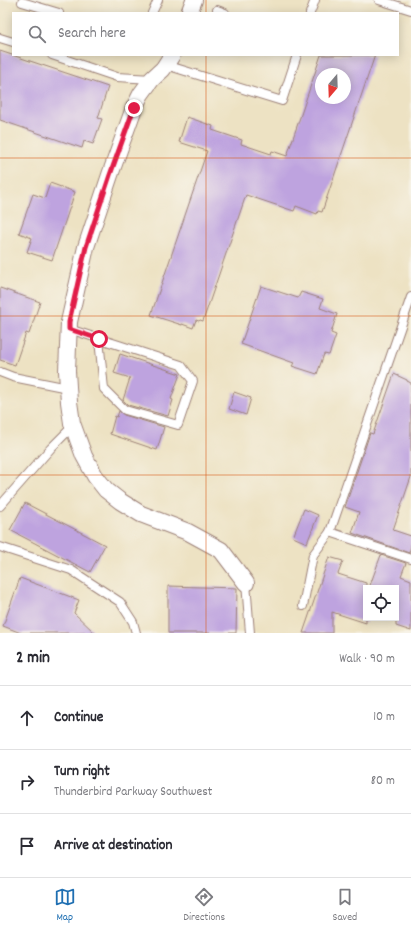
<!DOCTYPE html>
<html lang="en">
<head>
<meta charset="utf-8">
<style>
	:root { --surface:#fff; --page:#f2f2f3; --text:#2b2b33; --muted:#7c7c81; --line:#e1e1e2; --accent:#1f6fb2 }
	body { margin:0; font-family:Dekko,sans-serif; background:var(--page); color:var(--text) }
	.controls { position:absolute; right:12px; bottom:12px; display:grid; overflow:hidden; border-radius:0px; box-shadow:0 2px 10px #0003 }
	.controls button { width:36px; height:36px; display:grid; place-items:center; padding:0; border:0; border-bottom:1px solid var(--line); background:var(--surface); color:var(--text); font:20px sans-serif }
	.compass { position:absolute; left:315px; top:68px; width:36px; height:36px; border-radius:50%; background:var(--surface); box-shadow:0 2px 10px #0003; rotate:199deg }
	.stop { position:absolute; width:12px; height:12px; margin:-9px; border:3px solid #e11d48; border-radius:50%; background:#fff }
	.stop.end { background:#e11d48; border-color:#fff; box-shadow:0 1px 4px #0008 }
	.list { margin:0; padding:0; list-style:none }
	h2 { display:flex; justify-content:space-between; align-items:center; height:52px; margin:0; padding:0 16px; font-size:17px }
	h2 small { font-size:13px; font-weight:400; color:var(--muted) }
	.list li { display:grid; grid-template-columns:26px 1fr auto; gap:12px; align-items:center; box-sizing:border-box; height:64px; padding:0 16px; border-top:1px solid var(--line) }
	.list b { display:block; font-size:15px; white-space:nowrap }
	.list p { margin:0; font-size:13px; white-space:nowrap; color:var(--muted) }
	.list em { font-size:13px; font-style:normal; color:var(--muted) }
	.icon { flex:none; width:22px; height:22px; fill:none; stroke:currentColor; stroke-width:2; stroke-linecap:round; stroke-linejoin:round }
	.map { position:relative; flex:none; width:411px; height:633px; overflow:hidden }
	.search { position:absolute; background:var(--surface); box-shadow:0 2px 10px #0003; left:12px; right:12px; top:12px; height:44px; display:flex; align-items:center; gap:10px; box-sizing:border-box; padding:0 14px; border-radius:0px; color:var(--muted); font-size:15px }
	.sheet { height:244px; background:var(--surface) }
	nav { display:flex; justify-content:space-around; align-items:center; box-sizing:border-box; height:56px; border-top:1px solid var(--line); background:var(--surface); font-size:11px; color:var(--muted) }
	nav a { display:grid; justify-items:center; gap:2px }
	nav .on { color:var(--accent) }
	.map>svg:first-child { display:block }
	.building { fill:#bea3df; fill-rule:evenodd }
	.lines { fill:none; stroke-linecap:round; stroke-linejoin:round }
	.service-casing { stroke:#9c8077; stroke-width:10 }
	.minor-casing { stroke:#9c8077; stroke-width:18 }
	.service { stroke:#fff; stroke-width:8 }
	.minor { stroke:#fff; stroke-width:16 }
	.route { stroke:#e11d48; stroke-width:5 }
	.grid { fill:none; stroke:#d8530f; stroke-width:1; stroke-opacity:0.55 }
</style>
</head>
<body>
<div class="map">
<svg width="411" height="633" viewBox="0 0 411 633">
	<rect width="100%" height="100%" fill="#f7f3e8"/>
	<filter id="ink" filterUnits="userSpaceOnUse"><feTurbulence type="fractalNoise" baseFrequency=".025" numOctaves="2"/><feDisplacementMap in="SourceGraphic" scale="8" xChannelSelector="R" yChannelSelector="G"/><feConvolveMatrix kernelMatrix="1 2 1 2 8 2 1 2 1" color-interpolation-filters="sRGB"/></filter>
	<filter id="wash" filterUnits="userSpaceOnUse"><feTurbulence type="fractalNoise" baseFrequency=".012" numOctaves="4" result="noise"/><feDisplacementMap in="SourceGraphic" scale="16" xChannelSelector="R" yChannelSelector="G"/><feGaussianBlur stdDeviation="0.9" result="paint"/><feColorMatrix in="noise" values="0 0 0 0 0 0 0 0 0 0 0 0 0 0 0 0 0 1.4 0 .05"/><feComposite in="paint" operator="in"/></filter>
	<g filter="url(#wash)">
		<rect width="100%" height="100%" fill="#ede2c3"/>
		<g id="blocks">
			<g class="building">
				<path d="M 0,51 L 108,87 L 98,118 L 102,119 L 93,144 L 84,141 L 82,148 L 0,120 Z"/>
				<path d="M 321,55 L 375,55 L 322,212 L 318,211 L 317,214 L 296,206 L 294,211 L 246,195 L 203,321 L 200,320 L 199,321 L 196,320 L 193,328 L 182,324 L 182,325 L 151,315 L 207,151 L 179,142 L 187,117 L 213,126 L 212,130 L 242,140 L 241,144 L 271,154 L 272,151 L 287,156 ZM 321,74 L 345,74 L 345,98 L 321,98 Z"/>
				<path d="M 50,183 L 75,192 L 52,260 L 27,252 L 32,238 L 19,233 L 33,194 L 45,198 Z"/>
				<path d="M 261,286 L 298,298 L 301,292 L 323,299 L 320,308 L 337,314 L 331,333 L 336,335 L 329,355 L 324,354 L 317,374 L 292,366 L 294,363 L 241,344 Z"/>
				<path d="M 0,288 L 40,302 L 29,334 L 26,333 L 15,365 L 0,360 Z"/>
				<path d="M 120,354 L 180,374 L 171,399 L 173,400 L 168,416 L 128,405 L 123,400 L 130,378 L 114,373 Z"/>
				<path d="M 394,374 L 407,380 L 407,381 L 411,383 L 411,477 L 393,530 L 411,536 L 411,546 L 409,553 L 352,533 L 359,512 L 345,507 L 370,433 L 373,434 Z"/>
				<path d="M 234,392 L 251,398 L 246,415 L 229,409 Z"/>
				<path d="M 119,411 L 124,415 L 164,427 L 157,450 L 110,434 L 115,416 L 117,417 Z"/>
				<path d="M 25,503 L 105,545 L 90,572 L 10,530 Z"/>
				<path d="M 304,509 L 318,515 L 307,543 L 293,537 Z"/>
				<path d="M 381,555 L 406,563 L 401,576 L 411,580 L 411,631 L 396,626 L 396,588 L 369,588 Z"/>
				<path d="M 329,557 L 343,561 L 338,574 L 366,583 L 366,623 L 332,612 L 332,633 L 303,633 Z"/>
				<path d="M 20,578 L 79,600 L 74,613 L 95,633 L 21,633 L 3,626 Z"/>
				<path d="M 168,586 L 237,588 L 236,633 L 168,633 Z"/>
			</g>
		</g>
	</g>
	<g filter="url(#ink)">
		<use href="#blocks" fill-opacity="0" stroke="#9c8077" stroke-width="1"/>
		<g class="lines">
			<defs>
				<g id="service">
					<path d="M 379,0 L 411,10"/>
					<path d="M 22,2 L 59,13"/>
					<path d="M 217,10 L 225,13"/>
					<path d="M 152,13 L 158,0"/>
					<path d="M 310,13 L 315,0"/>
					<path d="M 0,38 L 13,42"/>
					<path d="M 52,55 L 117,77 L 152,79"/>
					<path d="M 166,65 L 282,101 L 297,55"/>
					<path d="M 411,297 L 330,532 L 411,559"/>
					<path d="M 69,329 L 181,365 L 193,381 L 178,425 L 125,410 L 104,389 L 99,339"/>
					<path d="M 0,372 L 13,377 L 68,388"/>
					<path d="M 0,506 L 51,448 L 73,426"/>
					<path d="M 0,547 L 71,570 L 120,602 L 133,622 L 136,633"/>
					<path d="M 246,583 L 250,633"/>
					<path d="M 303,606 L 313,555 L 330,532"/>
				</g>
				<g id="minor">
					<path d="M 189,13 L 194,0"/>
					<path d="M 172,55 L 163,69 L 152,79 L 141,94 L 134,108 L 110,175 L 86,247 L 69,322 L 67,371 L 69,402 L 72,423 L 84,456 L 95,476 L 106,490 L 120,501 L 141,514 L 188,532 L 221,550 L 246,583"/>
				</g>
			</defs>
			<use href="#service" class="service-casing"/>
			<use href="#minor" class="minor-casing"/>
			<use href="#service" class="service"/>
			<use href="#minor" class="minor"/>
		</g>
	</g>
	<g class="lines" filter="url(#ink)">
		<path class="route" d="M 99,339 L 69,329 L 69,322 L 86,247 L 110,175 L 134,108"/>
	</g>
	<path class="grid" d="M 206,0 L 206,13M 206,55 L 206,633M 0,158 L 411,158M 0,316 L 411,316M 0,475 L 411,475"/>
</svg>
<div class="controls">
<button><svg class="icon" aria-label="locate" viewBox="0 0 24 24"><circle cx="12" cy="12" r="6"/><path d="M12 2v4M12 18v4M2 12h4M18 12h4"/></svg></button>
</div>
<svg class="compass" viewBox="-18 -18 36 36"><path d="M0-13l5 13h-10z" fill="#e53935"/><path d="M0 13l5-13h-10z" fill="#7c7c81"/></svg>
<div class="stop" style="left:99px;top:339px"></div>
<div class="stop end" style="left:134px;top:108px"></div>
<div class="search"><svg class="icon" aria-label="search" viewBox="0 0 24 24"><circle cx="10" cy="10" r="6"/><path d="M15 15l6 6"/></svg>Search here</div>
</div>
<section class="sheet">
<h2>2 min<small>Walk · 90 m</small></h2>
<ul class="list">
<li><svg class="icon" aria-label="ahead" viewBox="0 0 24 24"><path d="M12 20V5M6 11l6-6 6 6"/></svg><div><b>Continue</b></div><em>10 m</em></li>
<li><svg class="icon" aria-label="right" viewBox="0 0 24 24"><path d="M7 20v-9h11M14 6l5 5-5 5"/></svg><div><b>Turn right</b><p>Thunderbird Parkway Southwest</p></div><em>80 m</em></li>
<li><svg class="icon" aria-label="arrive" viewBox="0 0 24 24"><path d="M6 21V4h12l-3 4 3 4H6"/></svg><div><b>Arrive at destination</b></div></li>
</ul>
</section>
<nav>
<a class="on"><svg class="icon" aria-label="map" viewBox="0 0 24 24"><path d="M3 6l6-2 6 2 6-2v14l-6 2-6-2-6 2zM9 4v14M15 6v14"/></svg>Map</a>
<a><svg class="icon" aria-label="directions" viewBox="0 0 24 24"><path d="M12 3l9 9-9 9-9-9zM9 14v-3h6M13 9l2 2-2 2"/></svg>Directions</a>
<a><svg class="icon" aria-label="saved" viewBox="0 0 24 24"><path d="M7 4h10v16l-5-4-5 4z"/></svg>Saved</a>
</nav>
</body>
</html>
